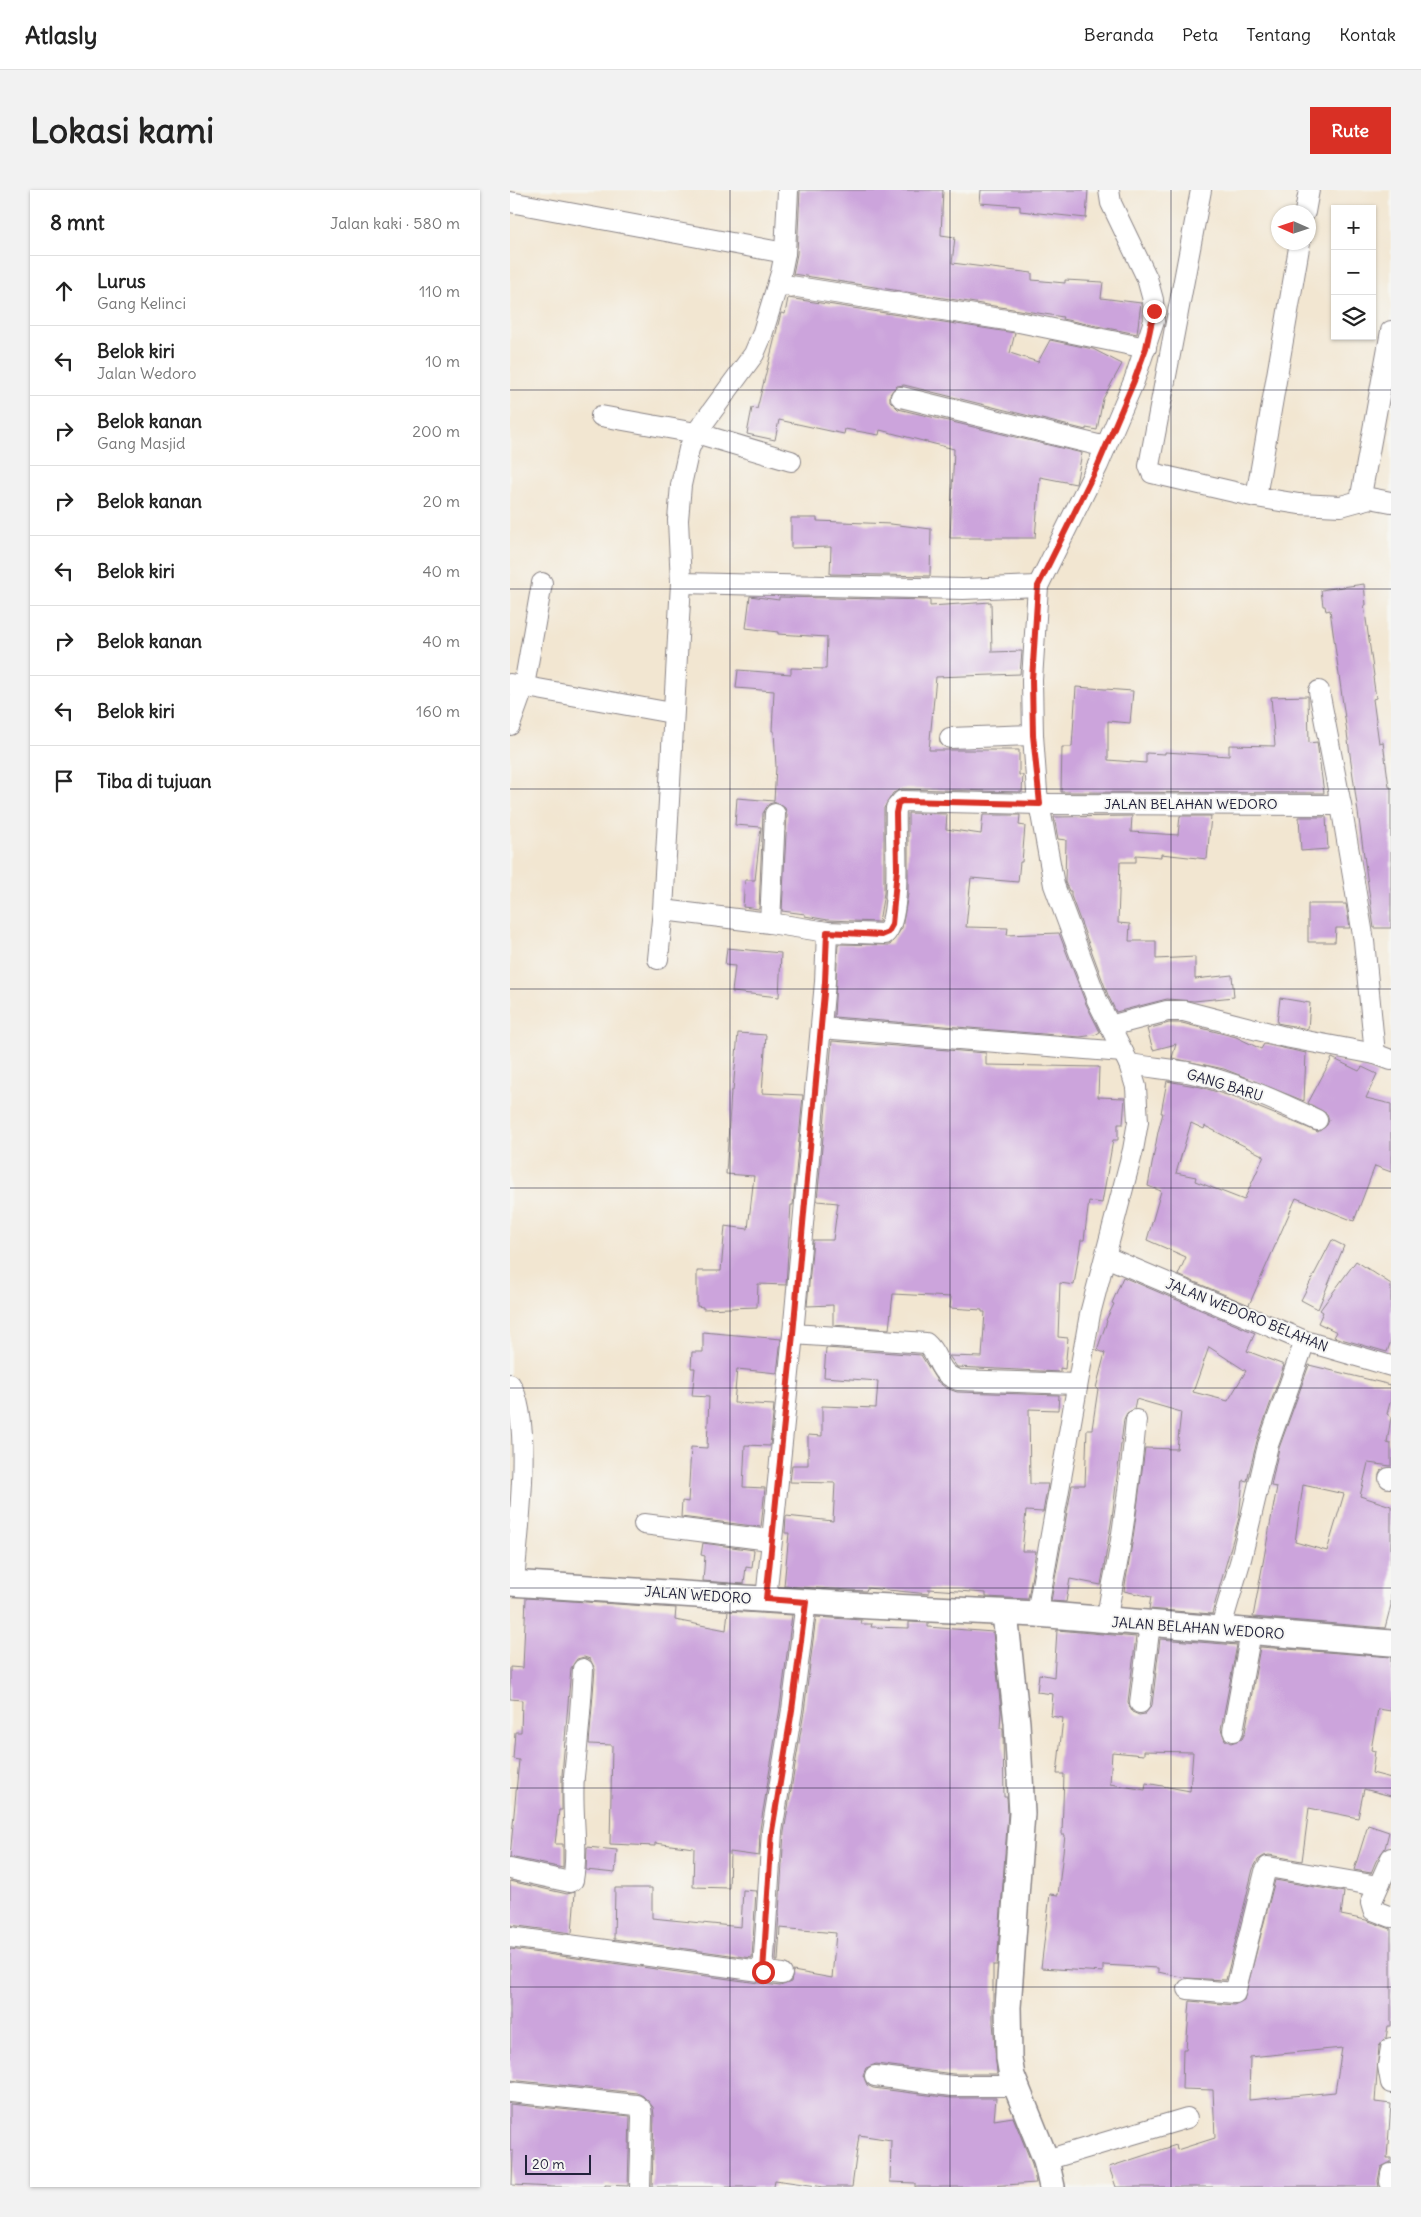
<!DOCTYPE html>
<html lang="id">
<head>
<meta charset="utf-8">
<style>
	:root { --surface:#fff; --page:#f2f2f2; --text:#222; --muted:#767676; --line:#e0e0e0; --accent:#d93025 }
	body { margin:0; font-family:Delius,sans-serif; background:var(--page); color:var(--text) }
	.controls { position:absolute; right:15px; top:15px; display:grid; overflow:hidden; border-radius:0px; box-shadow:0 1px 4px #0004 }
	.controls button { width:45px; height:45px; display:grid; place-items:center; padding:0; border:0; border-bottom:1px solid var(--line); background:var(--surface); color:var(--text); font:25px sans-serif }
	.compass { position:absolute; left:761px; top:15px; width:45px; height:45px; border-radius:50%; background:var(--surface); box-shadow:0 1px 4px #0004; rotate:273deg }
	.scale { position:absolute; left:15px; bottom:12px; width:66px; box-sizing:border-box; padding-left:5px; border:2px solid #22223b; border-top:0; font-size:14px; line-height:18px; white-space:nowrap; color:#22223b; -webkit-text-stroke:4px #f6f6f2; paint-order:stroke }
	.stop { position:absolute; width:15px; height:15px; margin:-11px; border:4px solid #d93025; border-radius:50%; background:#fff }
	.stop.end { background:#d93025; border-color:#fff; box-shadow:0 1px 5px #0008 }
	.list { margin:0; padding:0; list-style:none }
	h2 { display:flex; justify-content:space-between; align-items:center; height:65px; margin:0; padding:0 20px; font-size:21px }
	h2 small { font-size:16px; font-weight:400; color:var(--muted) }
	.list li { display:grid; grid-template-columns:32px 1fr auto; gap:15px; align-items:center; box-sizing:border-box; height:70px; padding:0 20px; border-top:1px solid var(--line) }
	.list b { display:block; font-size:19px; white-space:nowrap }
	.list p { margin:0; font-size:16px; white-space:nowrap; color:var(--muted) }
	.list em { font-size:16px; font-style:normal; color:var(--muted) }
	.icon { flex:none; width:28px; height:28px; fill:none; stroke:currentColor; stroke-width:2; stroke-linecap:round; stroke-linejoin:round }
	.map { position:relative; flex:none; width:881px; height:1997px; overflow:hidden; border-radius:0px }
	header { display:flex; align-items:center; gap:30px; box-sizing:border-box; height:70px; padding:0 25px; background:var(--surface); border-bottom:1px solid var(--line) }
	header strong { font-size:24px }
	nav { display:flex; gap:28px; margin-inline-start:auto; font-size:18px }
	.intro { display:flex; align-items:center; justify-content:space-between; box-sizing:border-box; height:120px; padding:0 30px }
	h1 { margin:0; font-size:35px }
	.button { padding:12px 22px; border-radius:0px; background:var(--accent); color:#fff; font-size:18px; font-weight:700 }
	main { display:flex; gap:30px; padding:0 30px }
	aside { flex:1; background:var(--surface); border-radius:0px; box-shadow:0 1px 4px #0004 }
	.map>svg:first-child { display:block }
	.building { fill:#cca4dc; fill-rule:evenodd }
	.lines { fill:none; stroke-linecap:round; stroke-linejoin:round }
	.minor-casing { stroke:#8a8486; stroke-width:22 }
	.tertiary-casing { stroke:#8a8486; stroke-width:28 }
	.minor { stroke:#fff; stroke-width:20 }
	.tertiary { stroke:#fff; stroke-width:25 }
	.route { stroke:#d93025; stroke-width:6 }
	.grid { fill:none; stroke:#22223b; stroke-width:1; stroke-opacity:0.55 }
	.labels { text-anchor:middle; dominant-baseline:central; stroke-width:4; stroke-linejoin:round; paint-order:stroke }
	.street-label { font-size:14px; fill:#22223b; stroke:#f6f6f2 }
</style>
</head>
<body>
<header>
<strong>Atlasly</strong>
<nav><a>Beranda</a><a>Peta</a><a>Tentang</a><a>Kontak</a></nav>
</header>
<div class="intro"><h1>Lokasi kami</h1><a class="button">Rute</a></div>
<main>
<aside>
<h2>8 mnt<small>Jalan kaki · 580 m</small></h2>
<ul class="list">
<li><svg class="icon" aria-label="ahead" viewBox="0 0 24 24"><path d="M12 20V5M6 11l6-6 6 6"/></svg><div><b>Lurus</b><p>Gang Kelinci</p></div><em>110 m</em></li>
<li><svg class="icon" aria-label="left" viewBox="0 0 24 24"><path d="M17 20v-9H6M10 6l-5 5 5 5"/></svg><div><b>Belok kiri</b><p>Jalan Wedoro</p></div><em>10 m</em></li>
<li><svg class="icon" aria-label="right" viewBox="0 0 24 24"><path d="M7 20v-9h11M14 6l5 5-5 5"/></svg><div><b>Belok kanan</b><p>Gang Masjid</p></div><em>200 m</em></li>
<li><svg class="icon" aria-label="right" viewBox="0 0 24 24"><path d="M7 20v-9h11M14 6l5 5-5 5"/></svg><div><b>Belok kanan</b></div><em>20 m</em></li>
<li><svg class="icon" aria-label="left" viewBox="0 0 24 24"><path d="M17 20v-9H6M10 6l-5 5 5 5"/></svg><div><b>Belok kiri</b></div><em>40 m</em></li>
<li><svg class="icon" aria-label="right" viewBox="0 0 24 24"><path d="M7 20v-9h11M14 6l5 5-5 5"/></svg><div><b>Belok kanan</b></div><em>40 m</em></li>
<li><svg class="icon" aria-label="left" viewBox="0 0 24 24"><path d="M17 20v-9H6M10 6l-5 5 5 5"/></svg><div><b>Belok kiri</b></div><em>160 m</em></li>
<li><svg class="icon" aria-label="arrive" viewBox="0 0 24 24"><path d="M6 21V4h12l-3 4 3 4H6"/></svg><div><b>Tiba di tujuan</b></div></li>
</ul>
</aside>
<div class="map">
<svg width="881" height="1997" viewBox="0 0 881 1997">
	<rect width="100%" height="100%" fill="#f6f6f2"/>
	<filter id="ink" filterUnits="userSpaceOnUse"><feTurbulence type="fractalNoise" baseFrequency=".02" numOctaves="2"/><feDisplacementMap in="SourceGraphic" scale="10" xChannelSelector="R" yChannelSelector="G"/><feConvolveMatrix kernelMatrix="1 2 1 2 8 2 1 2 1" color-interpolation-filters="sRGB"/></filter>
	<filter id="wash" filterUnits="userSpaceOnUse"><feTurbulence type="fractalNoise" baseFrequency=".0096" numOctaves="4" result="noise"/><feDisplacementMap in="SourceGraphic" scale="20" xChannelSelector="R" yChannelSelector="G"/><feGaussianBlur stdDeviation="1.12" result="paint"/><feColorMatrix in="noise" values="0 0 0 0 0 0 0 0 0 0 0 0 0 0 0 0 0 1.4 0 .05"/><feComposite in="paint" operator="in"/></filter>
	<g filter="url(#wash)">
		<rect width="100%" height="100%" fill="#f2e6d1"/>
		<g id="blocks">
			<g class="building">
				<path d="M 290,0 L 433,0 L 431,45 L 445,47 L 442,73 L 522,83 L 522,90 L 555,93 L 555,90 L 593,92 L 591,108 L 631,113 L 627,144 L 552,129 L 553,127 L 283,84 L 287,64 Z"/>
				<path d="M 471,0 L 578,0 L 576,28 L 510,21 L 510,16 L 470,13 Z"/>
				<path d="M 278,108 L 505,143 L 500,163 L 528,172 L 540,150 L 583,159 L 612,174 L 593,209 L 587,240 L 576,238 L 576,240 L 394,195 L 387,196 L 380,204 L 380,211 L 388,219 L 572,263 L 566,294 L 530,287 L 525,348 L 440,348 L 444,259 L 370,240 L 369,245 L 335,239 L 334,244 L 269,230 L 265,250 L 237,244 L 242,218 L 247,219 L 271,123 L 275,124 Z"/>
				<path d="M 281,328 L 307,328 L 307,331 L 381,334 L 421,339 L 420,386 L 320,384 L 321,357 L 281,358 Z"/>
				<path d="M 854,394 L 856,415 L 854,415 L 864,486 L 863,487 L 866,508 L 863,509 L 869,553 L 873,552 L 879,597 L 881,597 L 881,738 L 864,738 L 820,420 L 816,421 L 815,416 L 813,416 L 811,400 Z"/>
				<path d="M 240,406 L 269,410 L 269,407 L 420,410 L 420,416 L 481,412 L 482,462 L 512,461 L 510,484 L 426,487 L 419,560 L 509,560 L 509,585 L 513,585 L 512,602 L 392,599 L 383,603 L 374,618 L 374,703 L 369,732 L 318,730 L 295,726 L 295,724 L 272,721 L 277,625 L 275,618 L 266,612 L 259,614 L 253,623 L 249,719 L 233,717 L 235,690 L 245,690 L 251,637 L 225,635 L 227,608 L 264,611 L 266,577 L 264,541 L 262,541 L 264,501 L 226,498 L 228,480 L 281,484 L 281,478 L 316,479 L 317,447 L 268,444 L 268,442 L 236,438 Z"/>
				<path d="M 566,497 L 623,501 L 620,533 L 598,531 L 598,570 L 636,573 L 636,563 L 655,564 L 655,562 L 719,566 L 719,555 L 765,556 L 761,507 L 798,506 L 799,553 L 807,552 L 814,603 L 551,602 L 552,557 L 562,557 Z"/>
				<path d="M 398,623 L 437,624 L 436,639 L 471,644 L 473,625 L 510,625 L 509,635 L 515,636 L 512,672 L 510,672 L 508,692 L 461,688 L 456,737 L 498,738 L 497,745 L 549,743 L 576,814 L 590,842 L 585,845 L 570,847 L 324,827 L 328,754 L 380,755 L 392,738 L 398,704 Z"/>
				<path d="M 622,626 L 621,642 L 668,645 L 670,626 L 701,626 L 697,669 L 651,664 L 651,667 L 626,665 L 626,672 L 610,672 L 608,733 L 620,734 L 619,751 L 646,751 L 646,769 L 685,767 L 685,789 L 722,785 L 724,807 L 684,811 L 657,809 L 606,822 L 598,805 L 561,706 L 561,701 L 559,701 L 555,692 L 556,650 L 548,649 L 544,627 Z"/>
				<path d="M 789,627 L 816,627 L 818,659 L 791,661 Z"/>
				<path d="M 798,714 L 836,714 L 840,738 L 826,738 L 825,752 L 798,752 Z"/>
				<path d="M 217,758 L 271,763 L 269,807 L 222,802 L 225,776 L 215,775 Z"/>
				<path d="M 770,808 L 800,813 L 798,839 L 767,833 Z"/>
				<path d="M 659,833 L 672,833 L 726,847 L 751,859 L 754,854 L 796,863 L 794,911 L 714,879 L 662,868 L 666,854 L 643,860 L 637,839 Z"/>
				<path d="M 228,843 L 256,845 L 252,903 L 293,905 L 283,1015 L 281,1015 L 276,1095 L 248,1094 L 247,1117 L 193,1119 L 193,1117 L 187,1116 L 187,1081 L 211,1081 L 215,1036 L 238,1039 L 244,986 L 216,984 L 221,901 L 223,901 Z"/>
				<path d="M 322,851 L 476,863 L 476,875 L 589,877 L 588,907 L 615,908 L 613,934 L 608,934 L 608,950 L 603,950 L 592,1013 L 579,1011 L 574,1050 L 571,1050 L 564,1095 L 550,1093 L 548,1147 L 558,1148 L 555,1179 L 550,1178 L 550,1182 L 447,1177 L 439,1166 L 472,1167 L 475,1122 L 472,1122 L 472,1120 L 440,1118 L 441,1107 L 383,1104 L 379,1139 L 323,1135 L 323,1115 L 297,1116 L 303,1050 L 323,1050 L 328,1013 L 307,1011 Z"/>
				<path d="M 822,868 L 849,881 L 852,877 L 867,884 L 856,908 L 881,914 L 881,982 L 865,976 L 844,1031 L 786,1008 L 739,1115 L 668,1085 L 676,1067 L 637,1050 L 651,1001 L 638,996 L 648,942 L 653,923 L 651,923 L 657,891 L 691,897 L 723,907 L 808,942 L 817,935 L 819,930 L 817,924 L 798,913 ZM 681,933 L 694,939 L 695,936 L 754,966 L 734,1010 L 685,991 L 686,987 L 666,983 Z"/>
				<path d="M 822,1050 L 834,1056 L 808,1119 L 791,1110 Z"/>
				<path d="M 846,1071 L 881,1094 L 881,1151 L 877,1162 L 824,1147 L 827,1142 L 808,1133 L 813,1122 L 810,1120 Z"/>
				<path d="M 613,1087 L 745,1143 L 737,1161 L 774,1175 L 747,1251 L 737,1291 L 733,1290 L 729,1328 L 702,1424 L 639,1419 L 641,1407 L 614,1401 L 623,1348 L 635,1258 L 667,1259 L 671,1222 L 626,1209 L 624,1219 L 617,1223 L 614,1229 L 602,1328 L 591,1395 L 560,1389 L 556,1412 L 541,1411 L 562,1295 L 575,1295 L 577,1239 L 582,1239 L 588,1199 L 586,1198 L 595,1163 L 587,1160 L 597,1131 L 596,1130 L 604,1114 L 602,1113 ZM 699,1157 L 736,1181 L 718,1211 L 683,1202 Z"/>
				<path d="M 193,1142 L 271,1149 L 267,1183 L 227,1179 L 224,1213 L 264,1215 L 260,1256 L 235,1255 L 233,1297 L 255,1298 L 251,1337 L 171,1327 L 172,1311 L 178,1312 L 181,1257 L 197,1258 L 199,1207 L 182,1206 L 185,1178 L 181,1178 L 182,1162 L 193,1162 Z"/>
				<path d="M 316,1158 L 411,1165 L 427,1191 L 436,1198 L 447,1202 L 549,1205 L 548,1220 L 519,1219 L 520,1294 L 538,1294 L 533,1322 L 516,1321 L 512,1361 L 526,1361 L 518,1409 L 476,1407 L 476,1403 L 419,1399 L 419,1404 L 357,1398 L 356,1401 L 274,1396 L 279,1343 L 275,1343 L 276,1326 L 323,1331 L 325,1293 L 280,1292 L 282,1275 L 298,1275 L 298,1245 L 312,1246 L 312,1216 L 366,1218 L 368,1191 L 314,1187 Z"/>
				<path d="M 799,1175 L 881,1195 L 881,1209 L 877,1224 L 881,1227 L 877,1253 L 881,1254 L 881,1276 L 858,1273 L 850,1306 L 881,1316 L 881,1415 L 875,1438 L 743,1427 L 767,1297 L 761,1296 L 769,1258 ZM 793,1295 L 834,1304 L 817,1361 L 785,1352 Z"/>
				<path d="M 193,1353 L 244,1360 L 242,1378 L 236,1377 L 234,1394 L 193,1391 L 195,1366 L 191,1365 Z"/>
				<path d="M 16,1408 L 166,1418 L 165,1430 L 216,1440 L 218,1421 L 282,1425 L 270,1518 L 250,1639 L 249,1666 L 220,1662 L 219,1698 L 183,1697 L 184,1658 L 145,1653 L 145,1656 L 100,1654 L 102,1555 L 79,1554 L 85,1479 L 80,1469 L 74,1467 L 67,1469 L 61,1478 L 52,1585 L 52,1620 L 49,1620 L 45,1654 L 53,1654 L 53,1678 L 0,1667 L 9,1570 L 3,1569 L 5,1542 L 11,1542 L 12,1510 L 0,1509 L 0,1477 L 13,1478 Z"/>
				<path d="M 306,1427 L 352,1430 L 351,1434 L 362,1434 L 361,1437 L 399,1438 L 399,1432 L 418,1433 L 418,1437 L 483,1442 L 491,1521 L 490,1538 L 493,1538 L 494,1607 L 497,1607 L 498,1623 L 487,1775 L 483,1775 L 483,1832 L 487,1884 L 443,1884 L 366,1874 L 356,1878 L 353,1885 L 357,1895 L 363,1898 L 441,1908 L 486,1908 L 484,1930 L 503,1927 L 522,1974 L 526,1993 L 464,1997 L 405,1997 L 405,1993 L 380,1992 L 381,1950 L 349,1945 L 342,1997 L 314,1997 L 265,1990 L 264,1997 L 142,1997 L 144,1926 L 143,1917 L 133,1906 L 127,1903 L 0,1890 L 0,1759 L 270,1796 L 281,1792 L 283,1781 L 322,1788 L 326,1743 L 270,1738 L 268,1771 L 266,1771 L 274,1642 L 294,1522 Z"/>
				<path d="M 547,1440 L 626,1447 L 618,1512 L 622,1522 L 629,1525 L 635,1524 L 642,1515 L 650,1449 L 727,1455 L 711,1539 L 715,1550 L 721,1553 L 732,1549 L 735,1543 L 750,1457 L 881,1467 L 881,1521 L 868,1519 L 861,1560 L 865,1561 L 862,1583 L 881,1588 L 881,1606 L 854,1599 L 848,1628 L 799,1618 L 792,1671 L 759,1665 L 754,1666 L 748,1670 L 743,1679 L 716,1790 L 676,1788 L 648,1782 L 648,1778 L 593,1775 L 593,1782 L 531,1778 L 540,1704 L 548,1705 L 555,1645 L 552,1645 L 554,1584 L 547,1584 L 553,1528 L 541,1526 L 543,1504 L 527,1502 L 529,1484 L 544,1487 ZM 634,1561 L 683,1562 L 680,1601 L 636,1593 L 635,1600 L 600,1594 L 602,1562 L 634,1565 Z"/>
				<path d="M 858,1635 L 879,1642 L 875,1658 L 866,1671 L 861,1683 L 844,1680 Z"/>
				<path d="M 77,1657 L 107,1660 L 105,1683 L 76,1680 Z"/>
				<path d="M 765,1690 L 834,1702 L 831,1725 L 856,1730 L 881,1739 L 881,1836 L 878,1836 L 876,1848 L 869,1856 L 865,1912 L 881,1914 L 877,1968 L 881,1968 L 881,1972 L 871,1977 L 868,1991 L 869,1997 L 606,1997 L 599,1977 L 666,1955 L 667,1960 L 705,1948 L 703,1900 L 672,1899 L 673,1859 L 676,1859 L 680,1811 L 724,1815 L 734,1810 ZM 832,1858 L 825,1902 L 739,1910 L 740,1867 Z"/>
				<path d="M 0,1691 L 57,1704 L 65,1702 L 62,1743 L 0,1735 Z"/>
				<path d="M 105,1698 L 142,1698 L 142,1728 L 231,1737 L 233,1700 L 246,1701 L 242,1768 L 104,1749 Z"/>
				<path d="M 0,1914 L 120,1926 L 118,1996 L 95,1995 L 95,1997 L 42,1997 L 2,1995 L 3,1961 L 0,1961 Z"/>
			</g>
		</g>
	</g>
	<g filter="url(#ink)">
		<use href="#blocks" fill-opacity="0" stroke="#8a8486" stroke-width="1"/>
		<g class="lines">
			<defs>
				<g id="minor">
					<path d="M 691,0 L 639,276 L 642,283 L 746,307 L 789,314 L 831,316 L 860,308 L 881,312"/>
					<path d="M 0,12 L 275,63"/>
					<path d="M 795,22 L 799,0"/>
					<path d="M 268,94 L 509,132 L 636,158"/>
					<path d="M 391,207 L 596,257"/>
					<path d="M 91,226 L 186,243 L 281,271"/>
					<path d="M 746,307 L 790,52"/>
					<path d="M 850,311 L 881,141"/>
					<path d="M 171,393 L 453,399 L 528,396"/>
					<path d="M 0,494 L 162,523"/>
					<path d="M 809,501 L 831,615 L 854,751 L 865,864"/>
					<path d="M 0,535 L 14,496 L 32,393"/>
					<path d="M 440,548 L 523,545"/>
					<path d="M 153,720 L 260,733 L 317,742 L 375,744 C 393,728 384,644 386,618 L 392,611 L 530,614 L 831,615"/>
					<path d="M 260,733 L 265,624"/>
					<path d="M 148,769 L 153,720 L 171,393 L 168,330 L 171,295 L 179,259 L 186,243 L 244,164 L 252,145 L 271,83 L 275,63 L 278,0"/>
					<path d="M 600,836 L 657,821 L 674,821 L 775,847 L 865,864 L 881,870"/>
					<path d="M 311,838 L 613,862"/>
					<path d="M 619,874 C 638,877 658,879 677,882 C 723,891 765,910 807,930"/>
					<path d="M 596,1067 L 795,1151 L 881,1176"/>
					<path d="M 283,1144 L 416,1153 C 431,1166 426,1183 448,1190 L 566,1194"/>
					<path d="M 0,1194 C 24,1231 7,1347 4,1393"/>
					<path d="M 879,1288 L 881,1288"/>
					<path d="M 134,1334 L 260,1350"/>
					<path d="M 256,1409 L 283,1144 L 315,792 L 317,742"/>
					<path d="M 527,1424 L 580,1124 L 623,960 L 628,932 L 626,897 L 619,874 L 587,810 L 544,695 L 527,602 L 523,545 L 522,490 L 528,396 L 588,275 L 624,191 L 644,131 L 643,110 L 637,88 L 601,13 L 599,0"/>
					<path d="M 597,1431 C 599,1408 605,1386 609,1363 C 616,1319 622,1275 626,1230"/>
					<path d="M 710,1440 L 731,1369 L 758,1255 L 795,1151"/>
					<path d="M 630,1513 L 640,1434"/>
					<path d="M 723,1541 L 741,1442"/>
					<path d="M 881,1668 L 861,1713 L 863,1720 L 881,1727"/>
					<path d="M 0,1679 L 60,1692 L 63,1690 C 69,1656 61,1621 64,1586 C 68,1551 71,1515 73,1479"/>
					<path d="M 0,1747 L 272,1784"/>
					<path d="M 253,1782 L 262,1641 L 282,1520 L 296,1412"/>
					<path d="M 678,1799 L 725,1803 L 755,1682 L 758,1677 L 868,1696"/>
					<path d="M 881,1858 L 878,1876 L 881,1893"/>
					<path d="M 365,1886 L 442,1896 L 506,1896"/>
					<path d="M 0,1902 L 126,1915 L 131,1919 L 132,1927 L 130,1997"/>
					<path d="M 536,1970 L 677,1928"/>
					<path d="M 880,1992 L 881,1984"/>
				</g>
				<g id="tertiary">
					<path d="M 0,1393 L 360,1416 L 527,1424 L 881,1453"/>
					<path d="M 495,1424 L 507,1533 L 512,1623 L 498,1817 L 499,1868 L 502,1886 L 536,1970 L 542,1997"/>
				</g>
			</defs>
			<use href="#minor" class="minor-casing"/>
			<use href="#tertiary" class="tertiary-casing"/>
			<use href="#minor" class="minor"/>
			<use href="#tertiary" class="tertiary"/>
		</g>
	</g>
	<g class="lines" filter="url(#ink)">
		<path class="route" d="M 253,1782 L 262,1641 L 282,1520 L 296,1412 L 256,1409 L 283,1144 L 315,792 L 317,742 L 371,745 L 378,742 L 382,735 L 387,679 L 386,623 L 388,613 L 392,611 L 530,614 L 523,545 L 522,490 L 528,396 L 588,275 L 624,191 L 636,158 L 644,121"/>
	</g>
	<path class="grid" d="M 220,0 L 220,1997M 440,0 L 440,1997M 661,0 L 661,1997M 0,200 L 881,200M 0,399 L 881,399M 0,599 L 881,599M 0,799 L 881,799M 0,998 L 881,998M 0,1198 L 881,1198M 0,1398 L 881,1398M 0,1598 L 881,1598M 0,1797 L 881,1797"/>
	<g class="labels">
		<g class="street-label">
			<text x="681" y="614">JALAN BELAHAN WEDORO</text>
			<text transform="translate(715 895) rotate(17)">GANG BARU</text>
			<text transform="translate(737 1125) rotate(22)">JALAN WEDORO BELAHAN</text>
			<text transform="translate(188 1405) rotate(4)">JALAN WEDORO</text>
			<text transform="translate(688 1438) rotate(4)">JALAN BELAHAN WEDORO</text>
		</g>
	</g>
</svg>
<div class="controls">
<button>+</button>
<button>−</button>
<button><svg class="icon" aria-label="layers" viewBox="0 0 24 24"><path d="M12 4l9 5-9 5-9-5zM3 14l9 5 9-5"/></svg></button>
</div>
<svg class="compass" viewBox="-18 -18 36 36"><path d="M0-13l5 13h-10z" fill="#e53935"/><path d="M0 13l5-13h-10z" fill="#767676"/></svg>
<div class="scale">20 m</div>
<div class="stop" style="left:253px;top:1782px"></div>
<div class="stop end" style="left:644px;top:121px"></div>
</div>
</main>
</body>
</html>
